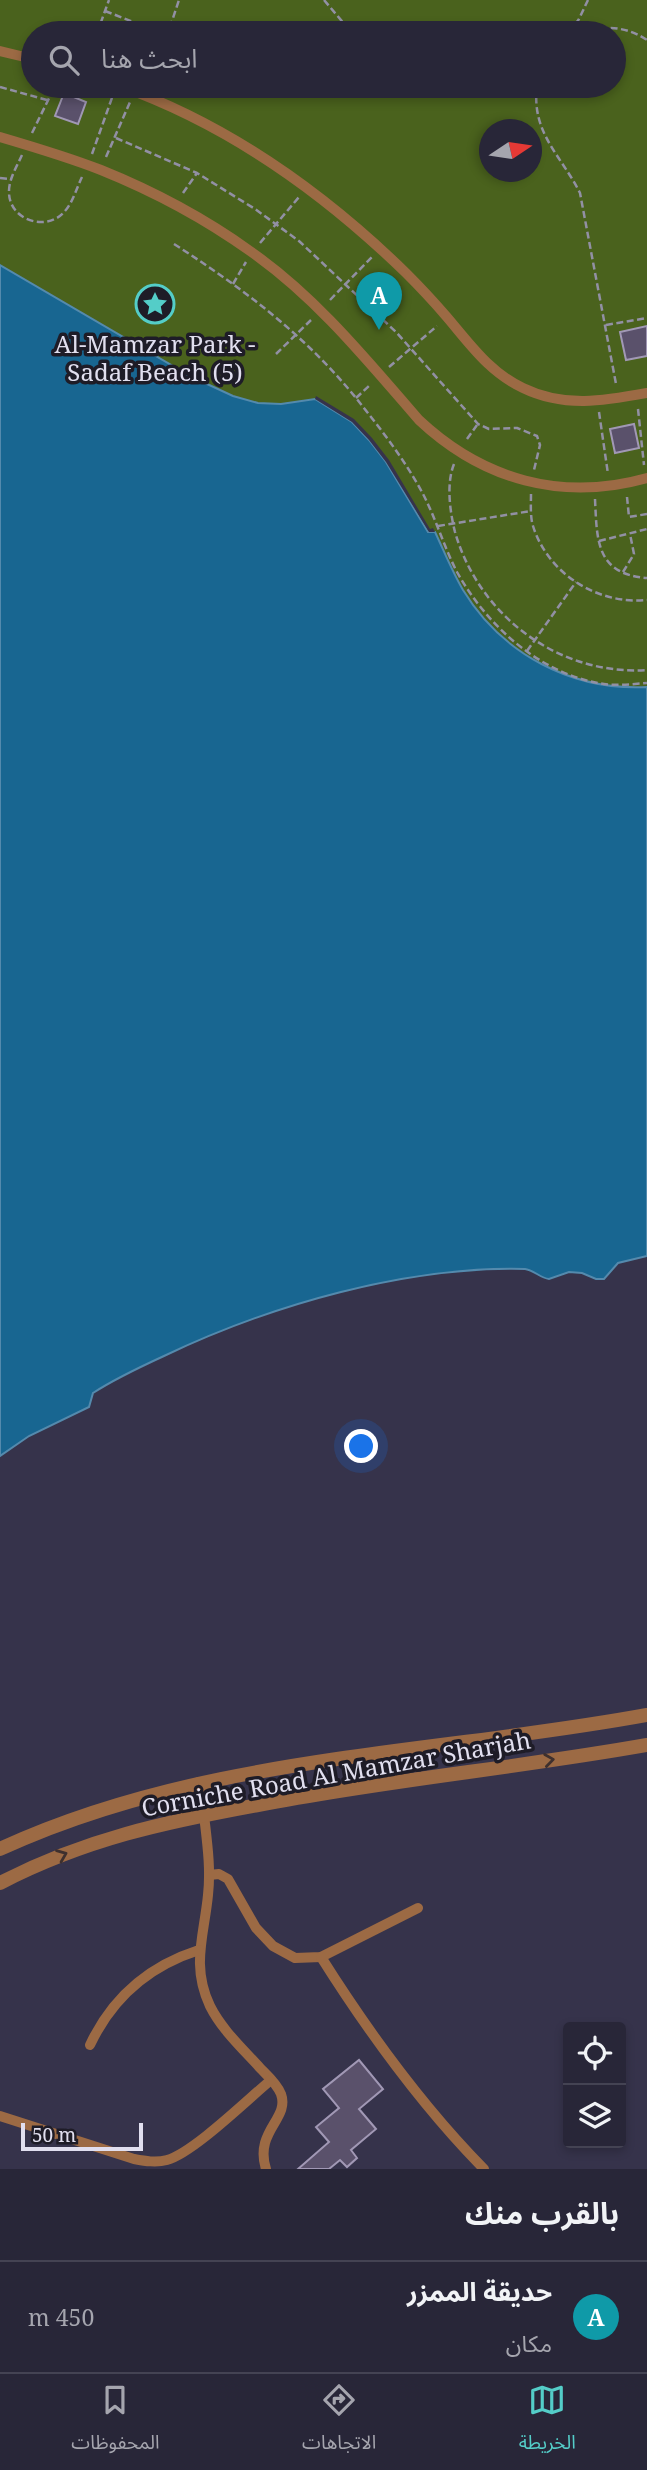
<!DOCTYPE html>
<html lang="ar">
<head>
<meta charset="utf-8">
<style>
	:root { --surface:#282638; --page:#302e40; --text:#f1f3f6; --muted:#a5a5ae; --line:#444353; --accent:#54cdc8 }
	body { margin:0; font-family:"Noto Serif","Noto Sans Arabic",serif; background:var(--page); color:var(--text); direction:rtl }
	.controls { position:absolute; right:21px; bottom:21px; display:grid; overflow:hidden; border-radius:7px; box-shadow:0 4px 10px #0003 }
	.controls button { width:63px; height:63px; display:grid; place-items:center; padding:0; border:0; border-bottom:2px solid var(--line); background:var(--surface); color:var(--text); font:35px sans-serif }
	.compass { position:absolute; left:479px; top:119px; width:63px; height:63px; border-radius:50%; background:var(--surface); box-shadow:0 4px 10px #0003; rotate:77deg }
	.scale { position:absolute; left:21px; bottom:18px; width:122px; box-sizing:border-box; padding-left:7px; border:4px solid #e1dfef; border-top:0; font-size:19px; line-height:24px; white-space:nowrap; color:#e1dfef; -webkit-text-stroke:5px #1e1c27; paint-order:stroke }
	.you { position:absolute; left:362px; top:1447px; width:24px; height:24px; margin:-18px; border:5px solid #fff; border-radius:50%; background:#1a73e8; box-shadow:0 0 0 10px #1a73e833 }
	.badge { display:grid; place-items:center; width:46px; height:46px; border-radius:50%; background:var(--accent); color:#fff; font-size:23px; font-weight:700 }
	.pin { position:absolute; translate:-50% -58px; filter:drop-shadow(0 2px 4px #0008) }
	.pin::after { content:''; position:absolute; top:37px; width:24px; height:21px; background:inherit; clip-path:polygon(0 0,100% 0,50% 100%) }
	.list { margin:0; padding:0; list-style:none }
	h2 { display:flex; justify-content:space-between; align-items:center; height:91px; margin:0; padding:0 28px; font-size:30px }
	h2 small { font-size:23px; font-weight:400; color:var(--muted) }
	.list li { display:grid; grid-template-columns:46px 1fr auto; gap:21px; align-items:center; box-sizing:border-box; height:112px; padding:0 28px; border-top:2px solid var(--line) }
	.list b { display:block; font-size:26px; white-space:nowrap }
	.list p { margin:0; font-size:23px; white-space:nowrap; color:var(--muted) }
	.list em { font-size:23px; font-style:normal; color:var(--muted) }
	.icon { flex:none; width:38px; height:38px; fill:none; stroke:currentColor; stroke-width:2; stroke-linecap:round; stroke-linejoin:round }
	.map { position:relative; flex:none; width:647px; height:2169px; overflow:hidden; direction:ltr }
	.search { position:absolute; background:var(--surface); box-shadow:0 4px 10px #0003; left:21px; right:21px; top:21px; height:77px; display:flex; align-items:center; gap:18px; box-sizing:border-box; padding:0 24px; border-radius:38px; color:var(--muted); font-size:26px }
	.sheet { height:203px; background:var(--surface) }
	nav { display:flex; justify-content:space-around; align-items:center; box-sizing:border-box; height:98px; border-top:2px solid var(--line); background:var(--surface); font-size:19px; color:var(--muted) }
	nav a { display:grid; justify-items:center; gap:4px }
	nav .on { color:var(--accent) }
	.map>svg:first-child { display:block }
	.green { fill:#4a621d; fill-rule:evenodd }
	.water { fill:#186691; stroke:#548aad; stroke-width:2 }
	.pier { fill:#36334b }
	.building { fill:#5a516b; stroke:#a198b5; stroke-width:2 }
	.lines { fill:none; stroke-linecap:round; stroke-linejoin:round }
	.path { stroke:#9290a4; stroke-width:2.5; stroke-dasharray:7 3.5; stroke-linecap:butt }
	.service { stroke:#9c6a44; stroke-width:10 }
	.tertiary { stroke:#9c6a44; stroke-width:14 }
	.oneway { stroke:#3e302e }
	.labels { text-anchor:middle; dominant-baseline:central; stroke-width:7; stroke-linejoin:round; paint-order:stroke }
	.poi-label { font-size:24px; fill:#e1dfef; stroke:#1e1c27 }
	.street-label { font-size:24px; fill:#e1dfef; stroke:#1e1c27 }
</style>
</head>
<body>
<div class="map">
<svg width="647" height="2169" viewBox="0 0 647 2169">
	<rect width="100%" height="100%" fill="#36334b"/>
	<path class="green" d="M 0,0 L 647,0 L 647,687 C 573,691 503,654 463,591 C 452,573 444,552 435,532 L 429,532 L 386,462 L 369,440 L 352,422 L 315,399 L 281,404 L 258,403 L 233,396 L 192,377 L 0,265 ZM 33,33 L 614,33 L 614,86 L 33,86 ZM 490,130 L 532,130 L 532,172 L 490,172 Z"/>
	<path class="water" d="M 0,265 L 192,377 L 233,396 L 258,403 L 281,404 L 315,399 L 352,422 L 369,440 L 386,462 L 428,532 L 435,532 C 444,551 452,571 463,590 C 502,654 572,691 647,687 L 647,1256 L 618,1263 L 604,1279 L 596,1279 L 582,1273 L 569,1272 L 549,1279 C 540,1278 534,1270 525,1269 C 406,1266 271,1305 164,1356 C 140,1367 116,1378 93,1393 L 89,1407 L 29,1436 L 0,1456 Z"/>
	<path class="pier" d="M 316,396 L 354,419 L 372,438 L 389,460 L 430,529 L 433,528 L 435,532 L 429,532 L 386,462 L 369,440 L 352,422 L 315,399 Z"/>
	<g class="building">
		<path d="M 64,93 L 86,102 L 78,124 L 55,116 Z"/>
		<path d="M 647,326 L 647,356 L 626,360 L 620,332 Z"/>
		<path d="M 634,424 L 639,448 L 615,453 L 610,429 Z"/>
		<path d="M 359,2060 L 383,2089 L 359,2109 L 376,2129 L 351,2150 L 357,2158 L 347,2167 L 340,2160 L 329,2169 L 298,2169 L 329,2142 L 316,2127 L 339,2108 L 323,2089 Z"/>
	</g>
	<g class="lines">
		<g class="path">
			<path d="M 324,0 L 352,33"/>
			<path d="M 105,11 L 162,33"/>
			<path d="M 97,33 L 109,0"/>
			<path d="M 160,33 L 171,24 L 179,0"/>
			<path d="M 569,33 C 599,27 621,23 647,40"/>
			<path d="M 569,33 L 579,19 L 588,0"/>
			<path d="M 537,86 C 531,133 561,155 580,193 L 616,384"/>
			<path d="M 0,87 L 47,100"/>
			<path d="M 32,133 L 55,86"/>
			<path d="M 116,138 L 197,173 L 255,209 L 299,241 L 396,332 L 478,424 L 489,429 L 517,428 L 537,436 L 540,445 L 534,470"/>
			<path d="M 92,154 L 113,95"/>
			<path d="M 22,155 C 17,166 9,179 9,191 C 8,220 47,233 65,211 C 73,202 77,187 82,177"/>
			<path d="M 106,157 L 130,102"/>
			<path d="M 0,178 L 11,179"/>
			<path d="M 183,193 L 197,173"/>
			<path d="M 260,243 L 299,197"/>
			<path d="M 174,244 C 241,287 305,335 356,398 C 380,428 405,460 423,494 C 436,519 444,547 457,572 C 487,626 541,675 604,684 C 618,686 633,684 647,683"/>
			<path d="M 233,284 L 246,262"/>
			<path d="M 330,300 L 372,257"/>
			<path d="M 606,325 L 647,318"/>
			<path d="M 276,354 L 311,320"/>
			<path d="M 389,367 L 437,326"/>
			<path d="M 356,398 L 371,384"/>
			<path d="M 638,409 L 644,465"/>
			<path d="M 599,412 L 608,474"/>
			<path d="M 467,439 L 477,425"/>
			<path d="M 454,464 C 446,484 450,512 455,532 C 479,616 559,676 647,670"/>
			<path d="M 531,494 C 531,505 530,516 533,526 C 548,574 598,605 647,600"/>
			<path d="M 627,497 L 629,517 L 647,514"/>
			<path d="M 595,499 C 597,541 596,574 647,578"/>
			<path d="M 438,526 L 531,511"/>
			<path d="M 599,541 L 647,529"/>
			<path d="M 623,572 L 634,554 L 630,534"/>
			<path d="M 527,651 L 576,582"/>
		</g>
		<g class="service">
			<path d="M 0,51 L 33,59"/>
			<path d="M 120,86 C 229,125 324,193 406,273 C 420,287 434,302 446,316 C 470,344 489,372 523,388 C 564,408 604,401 647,393"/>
			<path d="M 0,137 C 34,147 68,157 101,170 C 153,191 204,218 250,251 C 316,297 367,360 419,420 C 483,480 562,502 647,478"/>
			<path d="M 204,1815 C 207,1842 211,1868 208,1895 C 204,1936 191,1966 210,2006 C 222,2030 243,2049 261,2069 C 268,2076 277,2084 281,2094 C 290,2119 254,2131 266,2169"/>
			<path d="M 209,1875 L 219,1874 L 228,1879 L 256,1928 L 273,1946 L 295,1958 L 321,1957 L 418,1908"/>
			<path d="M 321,1957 C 369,2033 421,2105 484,2169"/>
			<path d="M 90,2045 C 113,1996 149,1966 199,1950"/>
			<path d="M 0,2116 L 134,2159 C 145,2161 156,2163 167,2160 C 193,2153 248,2099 271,2080"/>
		</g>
		<g class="tertiary">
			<path d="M 199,1784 L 204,1815"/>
			<path d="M 0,1849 C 203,1755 431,1755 647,1715"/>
			<path d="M 0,1883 C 85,1839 165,1822 258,1805 C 387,1780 518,1768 647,1745"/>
		</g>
	</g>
	<defs><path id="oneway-chevron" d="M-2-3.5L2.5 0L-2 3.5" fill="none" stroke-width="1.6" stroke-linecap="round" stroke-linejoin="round" transform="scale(1.75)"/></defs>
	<g class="oneway">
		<use href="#oneway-chevron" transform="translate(549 1760) rotate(-8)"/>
		<use href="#oneway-chevron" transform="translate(62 1855) rotate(-22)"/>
	</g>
	<defs>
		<symbol id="sight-ring" viewBox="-11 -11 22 22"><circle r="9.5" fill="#1e1c27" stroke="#54cdc8" stroke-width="1.5"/><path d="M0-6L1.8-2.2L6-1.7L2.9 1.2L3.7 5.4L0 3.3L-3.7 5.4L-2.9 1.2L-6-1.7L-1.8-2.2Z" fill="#54cdc8"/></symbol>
	</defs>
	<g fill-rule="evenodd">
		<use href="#sight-ring" x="133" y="282" width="44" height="44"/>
	</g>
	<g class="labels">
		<g class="poi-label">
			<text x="155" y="343">Al-Mamzar Park -<tspan x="155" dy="28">Sadaf Beach (5)</tspan></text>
		</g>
		<g class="street-label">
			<text transform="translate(336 1773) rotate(-10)">Corniche Road Al Mamzar Sharjah</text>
		</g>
	</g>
</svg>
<div class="controls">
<button><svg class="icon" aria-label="locate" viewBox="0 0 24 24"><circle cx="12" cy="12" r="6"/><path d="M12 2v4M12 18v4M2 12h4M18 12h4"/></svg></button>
<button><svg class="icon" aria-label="layers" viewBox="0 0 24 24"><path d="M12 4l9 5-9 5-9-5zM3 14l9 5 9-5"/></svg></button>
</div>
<svg class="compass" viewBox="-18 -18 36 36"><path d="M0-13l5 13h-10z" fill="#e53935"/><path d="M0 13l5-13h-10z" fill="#a5a5ae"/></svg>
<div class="scale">50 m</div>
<div class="you"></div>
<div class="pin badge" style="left:379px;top:330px;background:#0f9aa8">A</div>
<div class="search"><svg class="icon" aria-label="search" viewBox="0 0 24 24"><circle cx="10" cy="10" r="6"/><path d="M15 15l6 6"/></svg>ابحث هنا</div>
</div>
<section class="sheet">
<h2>بالقرب منك<small></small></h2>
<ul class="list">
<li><span class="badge" style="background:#0f9aa8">A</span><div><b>حديقة الممزر</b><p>مكان</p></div><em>450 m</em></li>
</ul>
</section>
<nav>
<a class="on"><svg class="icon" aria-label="map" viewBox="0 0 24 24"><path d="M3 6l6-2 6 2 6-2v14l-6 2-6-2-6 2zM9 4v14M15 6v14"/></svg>الخريطة</a>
<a><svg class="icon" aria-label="directions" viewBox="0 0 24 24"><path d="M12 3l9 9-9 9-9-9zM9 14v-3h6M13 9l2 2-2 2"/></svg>الاتجاهات</a>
<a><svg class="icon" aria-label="saved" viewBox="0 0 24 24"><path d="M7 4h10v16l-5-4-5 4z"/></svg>المحفوظات</a>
</nav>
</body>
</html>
